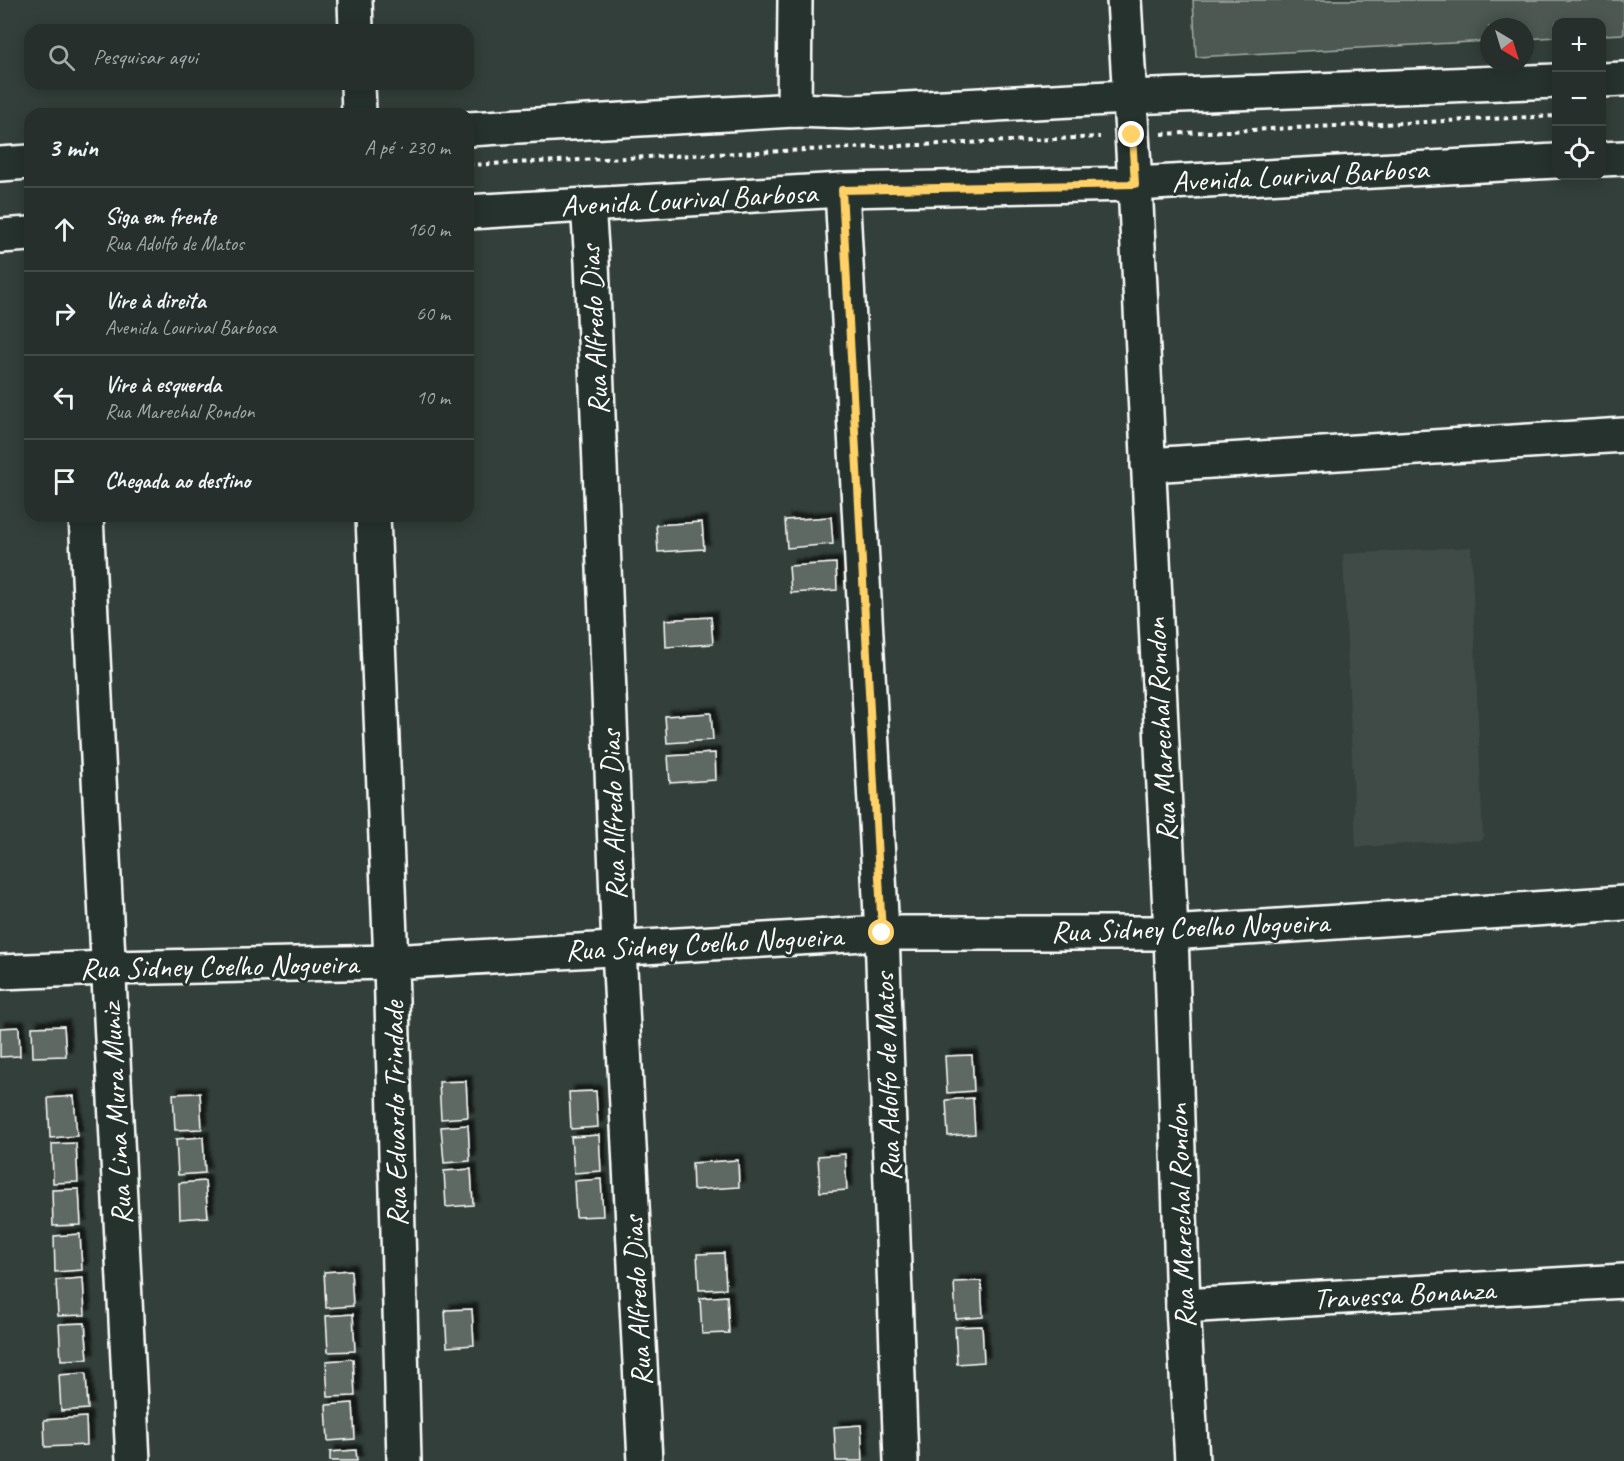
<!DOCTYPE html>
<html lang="pt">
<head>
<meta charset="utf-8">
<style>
	:root { --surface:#262f2c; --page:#323b38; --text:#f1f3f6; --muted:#a4a9a9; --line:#424a48 }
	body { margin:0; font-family:Caveat,sans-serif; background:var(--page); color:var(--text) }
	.controls { position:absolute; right:18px; top:18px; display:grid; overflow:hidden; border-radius:12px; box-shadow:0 3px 15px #0003 }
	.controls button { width:54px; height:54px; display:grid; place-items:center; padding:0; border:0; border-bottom:2px solid var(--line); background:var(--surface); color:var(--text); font:30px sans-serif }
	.compass { position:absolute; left:1480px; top:18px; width:54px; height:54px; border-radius:50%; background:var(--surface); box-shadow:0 3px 15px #0003; rotate:142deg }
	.stop { position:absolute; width:18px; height:18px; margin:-14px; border:4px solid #ffd166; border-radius:50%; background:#fff }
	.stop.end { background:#ffd166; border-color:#fff; box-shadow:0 2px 6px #0008 }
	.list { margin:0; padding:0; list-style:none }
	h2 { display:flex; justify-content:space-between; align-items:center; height:78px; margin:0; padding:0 24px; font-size:26px }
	h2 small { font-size:20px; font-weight:400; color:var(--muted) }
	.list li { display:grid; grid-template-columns:39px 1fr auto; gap:18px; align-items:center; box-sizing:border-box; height:84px; padding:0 24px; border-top:2px solid var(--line) }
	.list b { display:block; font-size:22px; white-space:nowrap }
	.list p { margin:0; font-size:20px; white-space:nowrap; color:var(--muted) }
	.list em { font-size:20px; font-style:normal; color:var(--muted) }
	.icon { flex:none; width:33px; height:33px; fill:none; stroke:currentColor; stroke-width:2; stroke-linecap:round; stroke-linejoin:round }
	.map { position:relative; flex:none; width:1624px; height:1461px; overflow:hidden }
	.search { position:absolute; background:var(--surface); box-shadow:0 3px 15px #0003; left:24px; top:24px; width:450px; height:66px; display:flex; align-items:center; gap:15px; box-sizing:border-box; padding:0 21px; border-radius:18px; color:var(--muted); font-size:22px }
	.panel { position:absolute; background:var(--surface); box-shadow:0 3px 15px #0003; left:24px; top:108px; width:450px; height:414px; border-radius:18px }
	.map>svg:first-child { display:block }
	.built { fill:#404c47 }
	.green { fill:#4d5853; stroke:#a6aca9; stroke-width:1.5 }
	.building { fill:#5f6964; stroke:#fff; stroke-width:1.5; filter:url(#shadow) }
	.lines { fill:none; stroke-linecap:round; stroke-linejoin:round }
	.minor-casing { stroke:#fff; stroke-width:38 }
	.tertiary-casing { stroke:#fff; stroke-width:38 }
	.path { stroke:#fff; stroke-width:4; stroke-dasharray:4.5 4.5; stroke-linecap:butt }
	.minor { stroke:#26332d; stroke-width:33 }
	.tertiary { stroke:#26332d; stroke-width:33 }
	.route { stroke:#ffd166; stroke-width:8 }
	.labels { text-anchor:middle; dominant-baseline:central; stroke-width:6; stroke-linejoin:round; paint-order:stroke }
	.street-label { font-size:30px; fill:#fff; stroke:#26332d }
</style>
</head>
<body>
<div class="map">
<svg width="1624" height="1461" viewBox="0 0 1624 1461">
	<defs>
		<filter id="shadow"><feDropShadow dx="5.5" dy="-5.5" stdDeviation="1.5" flood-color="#0009"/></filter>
	</defs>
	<rect width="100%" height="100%" fill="#333f3a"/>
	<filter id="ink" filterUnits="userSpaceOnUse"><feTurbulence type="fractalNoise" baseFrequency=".0167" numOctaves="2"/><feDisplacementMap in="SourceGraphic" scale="12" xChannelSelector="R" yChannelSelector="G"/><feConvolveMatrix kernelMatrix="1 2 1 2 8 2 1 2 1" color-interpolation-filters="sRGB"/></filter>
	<g filter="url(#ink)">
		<path class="built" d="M 1471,547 L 1483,840 L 1356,847 L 1343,554 Z"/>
		<path class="green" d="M 1193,0 L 1624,0 L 1624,34 L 1602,35 L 1602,22 L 1556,22 L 1556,37 L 1525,39 L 1525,27 L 1489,27 L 1489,41 L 1196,57 Z"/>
		<g class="building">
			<path d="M 831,517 L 833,544 L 787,548 L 785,520 Z"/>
			<path d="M 702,522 L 704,549 L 658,552 L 656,525 Z"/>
			<path d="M 836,563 L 837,590 L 791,593 L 789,566 Z"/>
			<path d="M 711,617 L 713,644 L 666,647 L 665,620 Z"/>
			<path d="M 711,713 L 713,740 L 667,743 L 665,716 Z"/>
			<path d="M 715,753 L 716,780 L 670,783 L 668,756 Z"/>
			<path d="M 64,1026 L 66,1056 L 33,1057 L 32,1027 Z"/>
			<path d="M 19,1027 L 20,1056 L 0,1057 L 0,1028 Z"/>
			<path d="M 972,1055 L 974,1091 L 947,1093 L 945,1056 Z"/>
			<path d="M 466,1081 L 468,1117 L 441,1119 L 439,1082 Z"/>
			<path d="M 596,1091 L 598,1127 L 571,1129 L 569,1092 Z"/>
			<path d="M 200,1093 L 202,1129 L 175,1130 L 173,1094 Z"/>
			<path d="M 74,1096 L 77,1136 L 50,1138 L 48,1098 Z"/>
			<path d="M 973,1098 L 975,1134 L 948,1136 L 946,1100 Z"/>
			<path d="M 468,1125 L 470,1161 L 444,1163 L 441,1127 Z"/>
			<path d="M 599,1135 L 601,1171 L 574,1173 L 571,1137 Z"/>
			<path d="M 203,1137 L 205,1173 L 178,1175 L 176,1139 Z"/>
			<path d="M 76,1143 L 78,1182 L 53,1183 L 52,1144 Z"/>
			<path d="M 845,1154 L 847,1190 L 820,1192 L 818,1156 Z"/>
			<path d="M 738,1160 L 739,1187 L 693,1190 L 692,1163 Z"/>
			<path d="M 471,1169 L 473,1205 L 446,1207 L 444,1171 Z"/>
			<path d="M 601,1179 L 603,1216 L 576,1217 L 574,1181 Z"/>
			<path d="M 205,1181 L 208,1217 L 180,1219 L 179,1183 Z"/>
			<path d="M 79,1189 L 81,1225 L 53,1226 L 52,1190 Z"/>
			<path d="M 80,1234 L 82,1270 L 55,1272 L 54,1236 Z"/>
			<path d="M 724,1253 L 726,1289 L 699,1290 L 697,1254 Z"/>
			<path d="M 351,1270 L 353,1306 L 326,1308 L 324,1272 Z"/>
			<path d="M 83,1278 L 85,1315 L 58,1316 L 56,1280 Z"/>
			<path d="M 981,1281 L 983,1317 L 956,1319 L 954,1282 Z"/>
			<path d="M 727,1296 L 729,1333 L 702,1334 L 700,1298 Z"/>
			<path d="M 472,1309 L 474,1345 L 447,1347 L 445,1310 Z"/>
			<path d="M 353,1314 L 355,1351 L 328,1352 L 326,1316 Z"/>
			<path d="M 85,1323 L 88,1359 L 61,1360 L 59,1324 Z"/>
			<path d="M 982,1326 L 984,1362 L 957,1364 L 955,1327 Z"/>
			<path d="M 353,1359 L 355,1396 L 328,1397 L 326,1361 Z"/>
			<path d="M 86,1373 L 88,1409 L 61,1411 L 59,1375 Z"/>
			<path d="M 353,1403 L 355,1439 L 328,1441 L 326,1405 Z"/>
			<path d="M 86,1417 L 87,1445 L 45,1447 L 44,1420 Z"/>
			<path d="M 861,1425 L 863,1461 L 836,1461 L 834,1427 Z"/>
			<path d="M 356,1450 L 357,1461 L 330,1461 L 330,1452 Z"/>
		</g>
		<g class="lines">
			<defs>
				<g id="minor">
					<path d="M 355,0 L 356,30"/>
					<path d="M 1124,0 L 1135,184 L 1171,933 L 1183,1306 L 1192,1461"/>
					<path d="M 358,84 L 359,114"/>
					<path d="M 794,110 L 795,0"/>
					<path d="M 842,190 L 882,933 L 901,1461"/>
					<path d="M 588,205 L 592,262 L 619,949 L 645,1461"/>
					<path d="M 1148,465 L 1624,435"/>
					<path d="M 86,516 L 133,1461"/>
					<path d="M 373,516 L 391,962 L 404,1461"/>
					<path d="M 0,972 L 109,968 L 391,962 L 882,933 L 1171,933 L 1624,903"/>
					<path d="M 1183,1306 L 1624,1281"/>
				</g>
				<g id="tertiary">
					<path d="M 1602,80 L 1624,79"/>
					<path d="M 468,129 L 794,110 L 851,112 L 1128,97 L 1556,81"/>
					<path d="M 1602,159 L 1624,158"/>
					<path d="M 0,164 L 30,162"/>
					<path d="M 468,212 L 842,190 L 1135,184 L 1556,161"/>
					<path d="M 0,236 L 30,234"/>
				</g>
			</defs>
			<use href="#minor" class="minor-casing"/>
			<use href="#tertiary" class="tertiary-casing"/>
			<g class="path">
				<path d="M 1162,134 L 1556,116"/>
				<path d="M 468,165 L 1100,137"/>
			</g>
			<use href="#minor" class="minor"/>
			<use href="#tertiary" class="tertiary"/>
		</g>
	</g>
	<g class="lines" filter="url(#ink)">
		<path class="route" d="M 882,933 L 842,190 L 1135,184 L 1132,135"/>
	</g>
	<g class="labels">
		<g class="street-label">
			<text transform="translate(1300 175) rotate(-3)">Avenida Lourival Barbosa</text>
			<text transform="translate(689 199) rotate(-3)">Avenida Lourival Barbosa</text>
			<text transform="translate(594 330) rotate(-93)">Rua Alfredo Dias</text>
			<text transform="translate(1161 730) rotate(-93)">Rua Marechal Rondon</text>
			<text transform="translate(613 815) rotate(-92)">Rua Alfredo Dias</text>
			<text transform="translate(1190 927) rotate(-2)">Rua Sidney Coelho Nogueira</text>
			<text transform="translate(704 943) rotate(-3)">Rua Sidney Coelho Nogueira</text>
			<text transform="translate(219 966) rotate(-1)">Rua Sidney Coelho Nogueira</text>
			<text transform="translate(887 1077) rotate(-92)">Rua Adolfo de Matos</text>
			<text transform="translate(116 1114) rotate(-93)">Rua Lina Mura Muniz</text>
			<text transform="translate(395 1114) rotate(-91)">Rua Eduardo Trindade</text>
			<text transform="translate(1181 1216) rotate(-92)">Rua Marechal Rondon</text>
			<text transform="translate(1404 1294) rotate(-3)">Travessa Bonanza</text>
			<text transform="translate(637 1301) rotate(-93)">Rua Alfredo Dias</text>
		</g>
	</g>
</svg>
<div class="controls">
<button>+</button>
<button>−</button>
<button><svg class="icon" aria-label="locate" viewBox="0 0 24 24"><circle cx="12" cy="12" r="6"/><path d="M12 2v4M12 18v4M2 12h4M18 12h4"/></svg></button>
</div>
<svg class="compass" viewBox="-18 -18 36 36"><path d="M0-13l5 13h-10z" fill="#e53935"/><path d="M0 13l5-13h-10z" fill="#a4a9a9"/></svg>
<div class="stop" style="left:882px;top:933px"></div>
<div class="stop end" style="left:1132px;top:135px"></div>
<div class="search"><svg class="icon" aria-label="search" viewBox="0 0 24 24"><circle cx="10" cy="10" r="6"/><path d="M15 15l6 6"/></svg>Pesquisar aqui</div>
<section class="panel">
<h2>3 min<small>A pé · 230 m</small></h2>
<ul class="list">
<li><svg class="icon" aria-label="ahead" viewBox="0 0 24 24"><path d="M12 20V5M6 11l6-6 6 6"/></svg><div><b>Siga em frente</b><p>Rua Adolfo de Matos</p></div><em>160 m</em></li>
<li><svg class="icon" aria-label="right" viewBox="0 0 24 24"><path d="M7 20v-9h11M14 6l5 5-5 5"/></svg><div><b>Vire à direita</b><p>Avenida Lourival Barbosa</p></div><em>60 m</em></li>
<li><svg class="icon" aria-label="left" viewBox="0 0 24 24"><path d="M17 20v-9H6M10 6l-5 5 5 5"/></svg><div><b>Vire à esquerda</b><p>Rua Marechal Rondon</p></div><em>10 m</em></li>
<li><svg class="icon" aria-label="arrive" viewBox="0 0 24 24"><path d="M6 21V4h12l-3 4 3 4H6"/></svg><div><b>Chegada ao destino</b></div></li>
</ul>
</section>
</div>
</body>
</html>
